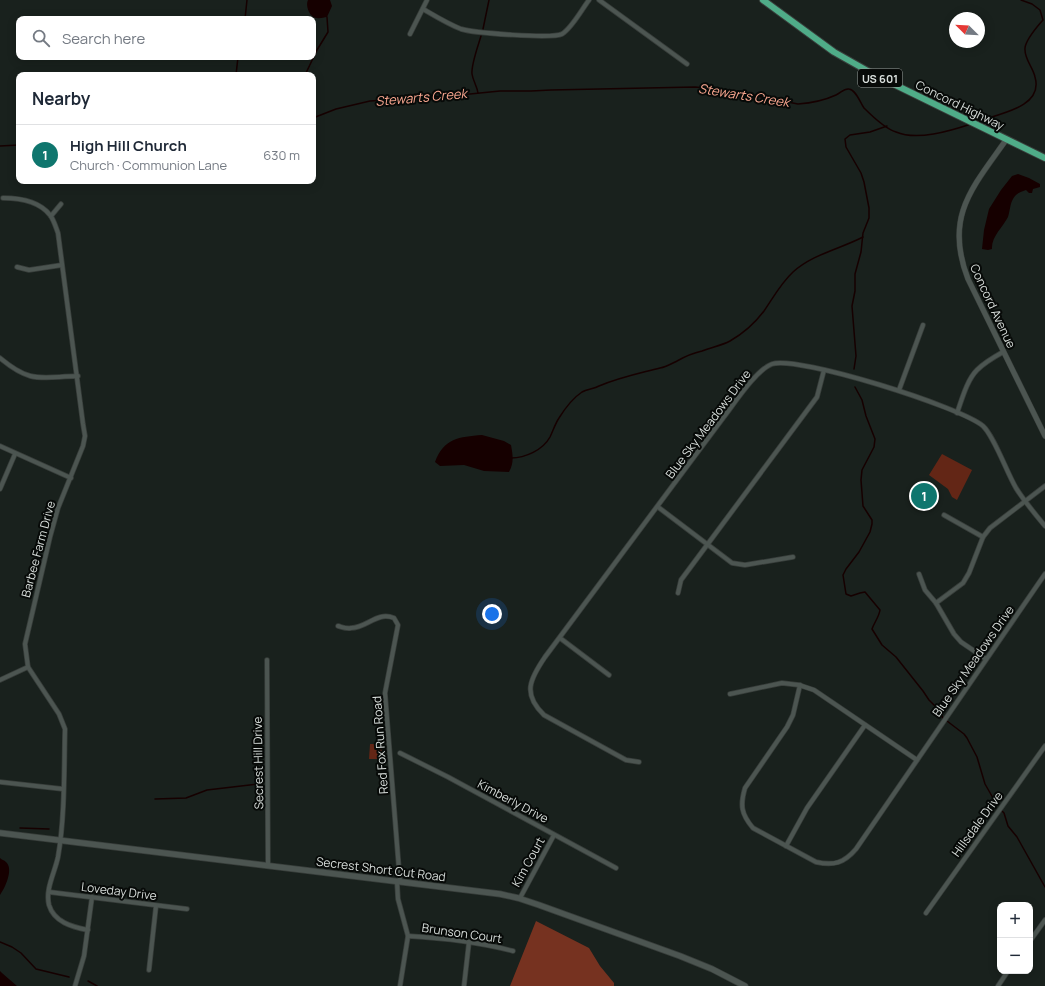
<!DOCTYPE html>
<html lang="en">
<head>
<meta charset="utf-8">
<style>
	:root { --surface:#fff; --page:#f2f2f3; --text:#1f2937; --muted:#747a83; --line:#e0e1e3; --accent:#0f766e }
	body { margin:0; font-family:Manrope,sans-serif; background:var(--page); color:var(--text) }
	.controls { position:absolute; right:12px; bottom:12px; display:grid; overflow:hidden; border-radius:8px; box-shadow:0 2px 10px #0003 }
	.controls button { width:36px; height:36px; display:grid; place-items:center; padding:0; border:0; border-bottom:1px solid var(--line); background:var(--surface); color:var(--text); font:20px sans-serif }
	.compass { position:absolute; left:949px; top:12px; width:36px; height:36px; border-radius:50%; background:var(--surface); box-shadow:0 2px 10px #0003; rotate:294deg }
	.you { position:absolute; left:492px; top:614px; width:14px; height:14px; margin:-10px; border:3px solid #fff; border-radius:50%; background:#1a73e8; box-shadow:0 0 0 6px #1a73e833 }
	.badge { display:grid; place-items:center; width:26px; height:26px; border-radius:50%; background:var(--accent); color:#fff; font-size:13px; font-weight:700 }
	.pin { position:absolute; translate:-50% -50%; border:2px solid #fff; box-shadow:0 1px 4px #0006 }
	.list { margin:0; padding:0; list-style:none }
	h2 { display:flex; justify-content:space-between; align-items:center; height:52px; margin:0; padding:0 16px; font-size:17px }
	h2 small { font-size:13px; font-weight:400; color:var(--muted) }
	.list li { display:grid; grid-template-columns:26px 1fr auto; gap:12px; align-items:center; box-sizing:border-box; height:60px; padding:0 16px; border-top:1px solid var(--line) }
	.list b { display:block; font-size:15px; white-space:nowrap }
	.list p { margin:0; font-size:13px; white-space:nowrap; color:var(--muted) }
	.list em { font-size:13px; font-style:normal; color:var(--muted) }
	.icon { flex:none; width:22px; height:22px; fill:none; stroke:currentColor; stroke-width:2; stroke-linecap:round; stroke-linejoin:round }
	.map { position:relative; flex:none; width:1045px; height:986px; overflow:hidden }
	.search { position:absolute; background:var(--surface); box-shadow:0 2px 10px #0003; left:16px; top:16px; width:300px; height:44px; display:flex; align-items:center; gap:10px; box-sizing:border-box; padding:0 14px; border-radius:8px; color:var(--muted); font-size:15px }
	.panel { position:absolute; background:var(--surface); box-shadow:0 2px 10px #0003; left:16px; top:72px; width:300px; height:112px; border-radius:8px }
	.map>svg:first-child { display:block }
	.green { fill:#632616 }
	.forest { fill:#763220 }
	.water { fill:#160000 }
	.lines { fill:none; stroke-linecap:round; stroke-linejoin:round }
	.stream { stroke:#160000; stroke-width:1.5 }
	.minor-casing { stroke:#383e3b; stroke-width:5.5 }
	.tertiary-casing { stroke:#383e3b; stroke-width:6 }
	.secondary-casing { stroke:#383e3b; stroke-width:7 }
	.trunk-casing { stroke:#383e3b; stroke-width:8 }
	.minor { stroke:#4c5551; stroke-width:4 }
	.tertiary { stroke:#4c5551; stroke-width:5 }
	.secondary { stroke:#4c5551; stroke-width:5.5 }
	.trunk { stroke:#4fac88; stroke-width:6 }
	.labels { text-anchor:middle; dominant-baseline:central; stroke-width:4; stroke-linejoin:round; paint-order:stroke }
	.shield { fill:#070a08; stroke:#999e9c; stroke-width:1 }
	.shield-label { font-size:11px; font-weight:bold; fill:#d8dedb }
	.street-label { font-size:12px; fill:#d8dedb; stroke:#070a08 }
	.water-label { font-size:13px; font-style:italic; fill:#fca891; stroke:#070a08 }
</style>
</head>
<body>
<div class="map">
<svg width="1045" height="986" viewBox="0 0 1045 986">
	<rect width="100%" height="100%" fill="#19211d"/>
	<g class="green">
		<path d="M 942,454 L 972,470 L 957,500 L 952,497 L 948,489 L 929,475 Z"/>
		<path d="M 370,744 L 382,744 L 381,759 L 369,759 Z"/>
	</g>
	<path class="forest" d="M 536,921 L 589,948 L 600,966 L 614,983 L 614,986 L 510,986 Z"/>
	<g class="water">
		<path d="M 308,0 L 330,0 L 332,6 L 327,17 C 324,17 320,19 317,18 C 310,18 305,6 308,0 Z"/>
		<path d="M 1018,174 L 1029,178 L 1040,184 L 1040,187 L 1033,189 L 1032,193 L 1029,193 L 1026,190 C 1021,192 1016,193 1013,199 C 1010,204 1010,211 1008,217 C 1003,227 991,237 992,249 L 988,250 L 982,249 L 984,230 L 989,209 L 1001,190 L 1012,176 Z"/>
		<path d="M 482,435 L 504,441 L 511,445 C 513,456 514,463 509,472 L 484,471 L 464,465 L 440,466 L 435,462 C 444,438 459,437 482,435 Z"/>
		<path d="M 0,858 C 2,860 4,860 6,862 C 14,869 5,888 0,895 Z"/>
		<path d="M 0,971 L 2,973 L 17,986 L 0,986 Z"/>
	</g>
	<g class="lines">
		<g class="stream">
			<path d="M 245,19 L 247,0"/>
			<path d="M 483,29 L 489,0"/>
			<path d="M 236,75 L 238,57"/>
			<path d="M 305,75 L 317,50 L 328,32 L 327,17"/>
			<path d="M 478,93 C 477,86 473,81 472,74 C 471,65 478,46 481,36"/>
			<path d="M 313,118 L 336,109 L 370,101 L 460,95 L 500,91 L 531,91 L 551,90 L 695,87 L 726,90 L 798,104 C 812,103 823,101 836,95 C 841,93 844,88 849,89 C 856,90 860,102 864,108 C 871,115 886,129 896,132 C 917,141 950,131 971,124"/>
			<path d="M 976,122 C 997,114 1044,108 1035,77 C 1033,67 1024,59 1025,48 C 1026,39 1037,27 1043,20 L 1040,10 L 1032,4 L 1021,0"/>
			<path d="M 0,146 L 19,145"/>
			<path d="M 854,369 L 856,356 L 852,306 L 855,291 L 855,274 L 861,252 L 863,233 L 869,218 L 869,208 L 864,182 L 861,173 L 846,147 L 845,139 L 850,135 L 870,132 L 887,126"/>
			<path d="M 855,387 L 862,400 L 866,416 L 875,439 L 874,447 L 862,470 L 861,480 L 863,506 L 872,520 L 872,524 L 870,532 L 859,552 L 846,569 L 843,575 L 846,594 L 851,596 L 860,593 L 865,592 L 880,610 C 879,617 874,623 872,629 L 882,645 L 896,657 L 923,691 L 929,700 L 937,708 L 943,718"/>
			<path d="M 511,458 C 525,458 543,450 550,437 C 553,431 555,424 559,418 C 564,410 573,398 582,392 C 587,389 594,389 599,386 C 621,377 637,374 660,368 C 666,367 671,364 677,361 C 684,357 693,353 702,351 C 711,347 721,346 730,341 C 744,333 755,323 764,311 C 773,298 781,283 793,272 C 813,254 840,249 863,237"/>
			<path d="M 947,721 L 964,734 L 967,738 L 977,757 L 985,784 L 997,805"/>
			<path d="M 155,799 L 186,798 L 207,790 L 258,784"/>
			<path d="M 1001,810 L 1004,813 L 1008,826 L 1017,837 L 1045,887"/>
			<path d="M 20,828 L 49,829"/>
			<path d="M 0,942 L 12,947 L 21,953 L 36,969 L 69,977"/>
			<path d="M 88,981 L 97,986"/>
		</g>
		<defs>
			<g id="minor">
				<path d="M 599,0 L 687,64"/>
				<path d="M 423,9 C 435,16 448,24 461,29 C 474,33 552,39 562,34 C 572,28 582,9 589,0"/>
				<path d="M 410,34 L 427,0"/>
				<path d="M 3,198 C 20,198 39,201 50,215 C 54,220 56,228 58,233 L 83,424 L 85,436 L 83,446 L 58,508 L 50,537 L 25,644 L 28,667 L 59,714 L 65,729 C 64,769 65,817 58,857 C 55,872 45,889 49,905 C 54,922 72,927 88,930"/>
				<path d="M 51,216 L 61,204"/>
				<path d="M 17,267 L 29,270 L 62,265"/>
				<path d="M 0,358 C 31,384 40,377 78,376"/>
				<path d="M 899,390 L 923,325"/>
				<path d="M 957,413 C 962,399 967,380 977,370 C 985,362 994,357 1003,352"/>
				<path d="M 0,446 L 71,478"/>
				<path d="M 0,489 L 15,454"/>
				<path d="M 658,507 L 732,563 L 745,565 L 793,557"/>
				<path d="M 944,515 L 983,537"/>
				<path d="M 919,574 L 925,590 L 936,603 L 954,634 L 961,642 L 986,659"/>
				<path d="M 678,593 L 681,580 L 817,397 L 824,370"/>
				<path d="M 936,603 L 963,583 L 969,573 L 983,537 L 990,528 L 1045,486"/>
				<path d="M 338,626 C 342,627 346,629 351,628 C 367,628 377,611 394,618 L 398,625 L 385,693 L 400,882"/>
				<path d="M 560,638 L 609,675"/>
				<path d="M 267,660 L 268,865"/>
				<path d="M 0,680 L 28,667"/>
				<path d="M 800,685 L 793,715 L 787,727 L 745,788 C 740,805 741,814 753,828 L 816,862 C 834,866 844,863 856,849 L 1045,574"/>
				<path d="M 730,694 L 782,683 L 799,685 L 814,690 L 917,760"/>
				<path d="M 400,753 L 448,777 L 616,868"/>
				<path d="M 639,762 L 626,760 L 544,715 C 522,694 530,679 545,657 L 723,418 C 734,404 756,370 772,364 C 797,355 961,407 983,426 C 994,436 1007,473 1016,488 C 1024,501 1035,514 1045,526"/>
				<path d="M 0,782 L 63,789"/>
				<path d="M 786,846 L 807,808 L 865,725"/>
				<path d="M 397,882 L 398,899 L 408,936 L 400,986"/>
				<path d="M 49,892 L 187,909"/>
				<path d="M 520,898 L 554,835"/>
				<path d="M 926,913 L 1045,746"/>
				<path d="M 408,936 C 443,938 479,942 513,951"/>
				<path d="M 1030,941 L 1045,920"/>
				<path d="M 149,970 L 156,906"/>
				<path d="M 75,986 L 84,956 L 92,897"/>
				<path d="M 464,986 L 469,942"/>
				<path d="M 998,986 L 1008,971"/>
			</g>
			<path id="tertiary" d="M 1006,140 C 972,188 944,217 968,279 L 1045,436"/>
			<path id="secondary" d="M 0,833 L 500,894 L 518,898 L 539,905 L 680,956 L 712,969 L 745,986"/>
			<path id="trunk" d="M 763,0 L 834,52 L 873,74 L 1045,158"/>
		</defs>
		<use href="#minor" class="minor-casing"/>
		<use href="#tertiary" class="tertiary-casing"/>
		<use href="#secondary" class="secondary-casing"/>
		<use href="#trunk" class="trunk-casing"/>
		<use href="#minor" class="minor"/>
		<use href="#tertiary" class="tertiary"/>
		<use href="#secondary" class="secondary"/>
		<use href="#trunk" class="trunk"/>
	</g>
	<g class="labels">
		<rect class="shield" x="858" y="69" width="44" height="18" rx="3"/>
		<g class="shield-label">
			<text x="880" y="78">US 601</text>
		</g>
		<g class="street-label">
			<text transform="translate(960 105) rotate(26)">Concord Highway</text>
			<text transform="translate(993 306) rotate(65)">Concord Avenue</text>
			<text transform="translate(708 424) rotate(-53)">Blue Sky Meadows Drive</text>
			<text transform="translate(38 549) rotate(-75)">Barbee Farm Drive</text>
			<text transform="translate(973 661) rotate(-55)">Blue Sky Meadows Drive</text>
			<text transform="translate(380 745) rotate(-94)">Red Fox Run Road</text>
			<text transform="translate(258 763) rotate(-91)">Secrest Hill Drive</text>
			<text transform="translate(513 801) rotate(28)">Kimberly Drive</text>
			<text transform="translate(977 824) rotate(-54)">Hillsdale Drive</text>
			<text transform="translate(528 862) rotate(-61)">Kim Court</text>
			<text transform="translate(381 869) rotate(7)">Secrest Short Cut Road</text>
			<text transform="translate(119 891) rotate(7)">Loveday Drive</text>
			<text transform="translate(462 933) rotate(8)">Brunson Court</text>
		</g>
		<g class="water-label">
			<text transform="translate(744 95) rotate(9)">Stewarts Creek</text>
			<text transform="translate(421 97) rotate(-5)">Stewarts Creek</text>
		</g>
	</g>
</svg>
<div class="controls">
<button>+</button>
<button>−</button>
</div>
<svg class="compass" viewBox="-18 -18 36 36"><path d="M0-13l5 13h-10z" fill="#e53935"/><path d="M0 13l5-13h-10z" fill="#747a83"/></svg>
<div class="you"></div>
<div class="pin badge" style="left:924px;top:496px">1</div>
<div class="search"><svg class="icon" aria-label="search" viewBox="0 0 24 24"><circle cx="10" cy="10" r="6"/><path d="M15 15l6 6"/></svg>Search here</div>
<section class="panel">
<h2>Nearby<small></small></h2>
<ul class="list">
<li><span class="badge">1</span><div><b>High Hill Church</b><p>Church · Communion Lane</p></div><em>630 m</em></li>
</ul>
</section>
</div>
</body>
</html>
